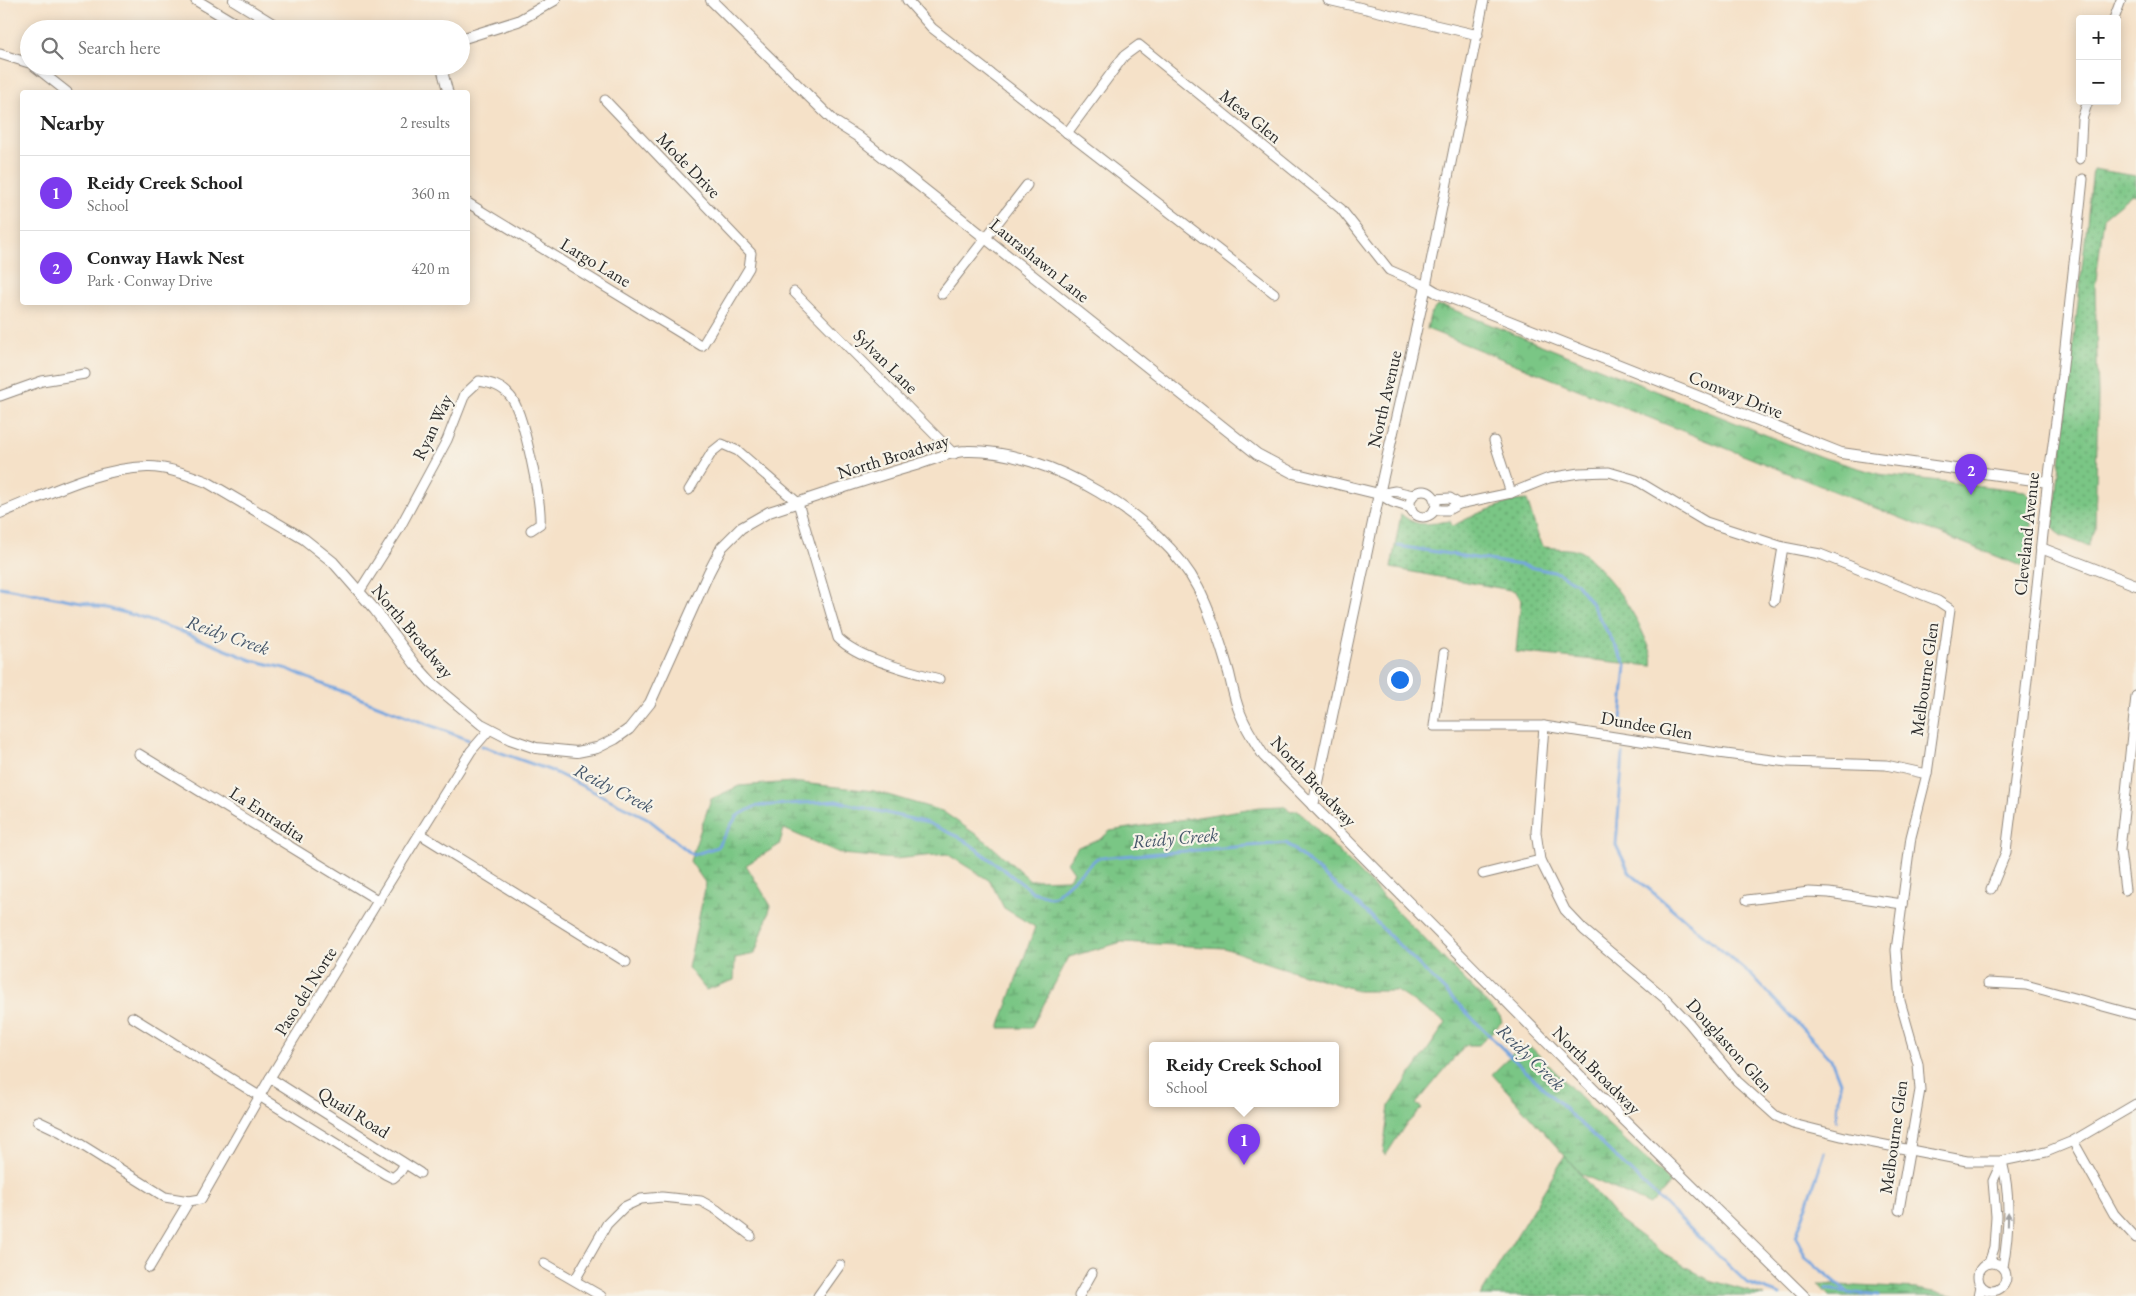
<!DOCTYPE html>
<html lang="en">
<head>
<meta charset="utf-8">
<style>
	:root { --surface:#fff; --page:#f2f2f2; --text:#222; --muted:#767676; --line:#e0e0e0; --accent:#7c3aed }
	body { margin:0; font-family:"EB Garamond",serif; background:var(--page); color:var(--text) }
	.controls { position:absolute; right:15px; top:15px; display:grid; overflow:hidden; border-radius:5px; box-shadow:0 2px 12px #0003 }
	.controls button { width:45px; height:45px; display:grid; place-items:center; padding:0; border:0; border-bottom:1px solid var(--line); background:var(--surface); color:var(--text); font:25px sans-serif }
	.you { position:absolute; left:1399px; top:679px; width:18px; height:18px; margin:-12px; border:4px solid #fff; border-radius:50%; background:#1a73e8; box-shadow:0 0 0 8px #1a73e833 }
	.badge { display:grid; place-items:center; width:32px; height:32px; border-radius:50%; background:var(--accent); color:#fff; font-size:16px; font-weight:700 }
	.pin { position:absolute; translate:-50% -41px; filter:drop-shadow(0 1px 2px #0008) }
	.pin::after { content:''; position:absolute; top:26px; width:18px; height:15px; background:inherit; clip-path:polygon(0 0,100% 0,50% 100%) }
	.popup { position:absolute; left:1149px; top:1042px; width:190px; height:65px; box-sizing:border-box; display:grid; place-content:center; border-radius:5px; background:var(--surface); filter:drop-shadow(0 1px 4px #0005); font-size:16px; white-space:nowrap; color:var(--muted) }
	.popup b { font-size:19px; color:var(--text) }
	.popup::after { content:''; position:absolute; left:50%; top:100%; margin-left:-10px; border:10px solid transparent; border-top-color:var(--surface) }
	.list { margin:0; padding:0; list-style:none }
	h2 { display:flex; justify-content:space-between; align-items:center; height:65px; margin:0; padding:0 20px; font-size:21px }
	h2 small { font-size:16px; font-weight:400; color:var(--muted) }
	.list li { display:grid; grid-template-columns:32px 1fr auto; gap:15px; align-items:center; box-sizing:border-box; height:75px; padding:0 20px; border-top:1px solid var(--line) }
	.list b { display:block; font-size:19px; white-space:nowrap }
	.list p { margin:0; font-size:16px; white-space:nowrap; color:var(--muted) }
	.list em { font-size:16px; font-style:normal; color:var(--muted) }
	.icon { flex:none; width:28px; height:28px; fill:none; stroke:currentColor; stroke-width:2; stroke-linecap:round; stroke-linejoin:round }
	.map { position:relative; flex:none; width:2136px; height:1296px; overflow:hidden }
	.search { position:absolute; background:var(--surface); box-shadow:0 2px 12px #0003; left:20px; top:20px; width:450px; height:55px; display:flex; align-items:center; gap:12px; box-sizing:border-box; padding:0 18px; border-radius:28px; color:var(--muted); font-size:19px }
	.panel { position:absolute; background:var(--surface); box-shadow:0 2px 12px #0003; left:20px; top:90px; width:450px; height:215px; border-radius:5px }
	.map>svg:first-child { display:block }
	.grass { fill:url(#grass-dots); stroke:#527858 }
	.wetland { fill:url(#wetland-marsh); stroke:#527858 }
	.park { fill:url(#park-crowns); stroke:#527858 }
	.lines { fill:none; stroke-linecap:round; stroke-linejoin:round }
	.stream { stroke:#75a5df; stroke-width:3 }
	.minor-casing { stroke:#90867a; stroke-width:11 }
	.tertiary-casing { stroke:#90867a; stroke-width:12 }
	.minor { stroke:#fff; stroke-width:9 }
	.tertiary { stroke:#fff; stroke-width:10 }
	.oneway { fill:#a0a0a0 }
	.labels { text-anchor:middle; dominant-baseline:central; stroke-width:4.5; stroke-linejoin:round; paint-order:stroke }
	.street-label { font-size:18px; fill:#2b2b2b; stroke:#f7f3e8 }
	.water-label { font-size:19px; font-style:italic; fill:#45566a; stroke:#f7f3e8 }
</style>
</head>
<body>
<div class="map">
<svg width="2136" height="1296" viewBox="0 0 2136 1296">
	<defs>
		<pattern id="grass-dots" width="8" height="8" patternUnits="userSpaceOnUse" patternTransform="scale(1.25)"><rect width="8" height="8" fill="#7ac685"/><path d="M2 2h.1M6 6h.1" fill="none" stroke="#64a16d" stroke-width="1.8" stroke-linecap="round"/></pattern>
		<pattern id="wetland-marsh" width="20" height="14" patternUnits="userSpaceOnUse" patternTransform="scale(1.25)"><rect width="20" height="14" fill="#7ac685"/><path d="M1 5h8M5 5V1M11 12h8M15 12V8" fill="none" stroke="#64a16d"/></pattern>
		<pattern id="park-crowns" width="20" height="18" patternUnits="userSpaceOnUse" patternTransform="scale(1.25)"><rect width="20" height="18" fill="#7ac685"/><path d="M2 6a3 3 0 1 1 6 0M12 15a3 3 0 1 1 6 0" fill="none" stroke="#64a16d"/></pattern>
	</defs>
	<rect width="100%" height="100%" fill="#f7f3e8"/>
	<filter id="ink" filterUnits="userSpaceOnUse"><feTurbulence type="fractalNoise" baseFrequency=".02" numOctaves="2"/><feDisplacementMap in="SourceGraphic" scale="10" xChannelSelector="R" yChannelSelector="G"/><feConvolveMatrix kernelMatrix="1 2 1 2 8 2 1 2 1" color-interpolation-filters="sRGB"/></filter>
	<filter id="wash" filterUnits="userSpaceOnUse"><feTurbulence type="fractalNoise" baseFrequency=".0096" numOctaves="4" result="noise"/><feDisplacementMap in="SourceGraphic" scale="20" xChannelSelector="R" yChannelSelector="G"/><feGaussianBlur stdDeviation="1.12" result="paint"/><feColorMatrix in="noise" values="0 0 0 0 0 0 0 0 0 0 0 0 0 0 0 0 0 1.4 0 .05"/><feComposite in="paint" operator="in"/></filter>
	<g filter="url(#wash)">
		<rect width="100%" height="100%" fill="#f5e1c8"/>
		<g class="grass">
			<path d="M 2093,169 L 2136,176 L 2136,195 L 2132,194 L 2104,217 L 2095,288 L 2098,394 L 2095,530 L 2088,546 L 2060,535 L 2053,526 Z"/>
			<path d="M 1527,500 L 1540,542 L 1544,547 L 1578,550 L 1585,554 C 1611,579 1632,606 1646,640 C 1650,649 1654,656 1652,666 L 1516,652 L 1521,599 L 1515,591 L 1391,568 L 1401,514 C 1418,529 1430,523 1450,521 L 1452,526 L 1477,514 L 1513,501 Z"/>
			<path d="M 1565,1156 L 1619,1220 L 1666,1255 L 1709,1280 L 1764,1296 L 1480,1296 Z"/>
		</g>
		<g class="wetland">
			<path d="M 792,782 L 874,791 L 942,811 L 987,842 L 1030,880 L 1068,879 L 1074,872 L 1067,862 L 1078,847 L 1102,838 L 1110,831 L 1260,807 L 1283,806 L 1291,811 L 1298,810 L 1500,1016 L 1502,1022 L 1479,1045 L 1465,1045 L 1416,1104 L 1422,1108 L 1404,1127 L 1386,1155 L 1383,1153 L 1389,1106 L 1446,1023 L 1396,991 L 1360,991 L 1277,966 L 1224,948 L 1122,942 L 1069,957 L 1031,1028 L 999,1028 L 1035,927 L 1004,908 L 990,881 L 947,854 L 894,859 L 842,854 L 784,829 L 779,845 L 746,865 L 771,906 L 755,954 L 735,958 L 734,980 L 706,990 L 688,968 L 706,884 L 690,861 L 711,799 L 739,786 Z"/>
			<path d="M 1525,1047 L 1532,1048 L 1596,1113 L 1671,1183 L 1650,1205 L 1581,1174 L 1492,1074 L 1516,1051 L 1519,1052 Z"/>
			<path d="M 1818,1284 L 1917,1289 L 1957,1296 L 1829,1296 Z"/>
		</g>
		<path class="park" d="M 1437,306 L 1444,306 L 1821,457 L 1879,474 L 2025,491 L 2035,503 L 2026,568 L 1427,329 L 1430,315 Z"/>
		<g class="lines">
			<g class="stream">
				<path d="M 1398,546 L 1520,565 L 1558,573 L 1576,583 L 1590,601 L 1626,665 L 1621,720"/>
				<path d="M 0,587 L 87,603 L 98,607 L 107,608 L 133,615 L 175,629 L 251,660 L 288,669 L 317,682 L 469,740"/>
				<path d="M 482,746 L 552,771 L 647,818 L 693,855 L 717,847 L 737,816 L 756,806 L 836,801 L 928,823 L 963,839 L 1033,892 L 1050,897 L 1055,896 L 1097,858 L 1286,843 L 1362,908 L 1509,1055 L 1747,1283 L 1780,1295"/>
				<path d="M 1623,754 L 1616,845 L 1630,873 L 1752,976 L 1831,1059 L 1840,1082 L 1836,1120"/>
				<path d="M 1825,1152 L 1796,1237 L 1806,1258 L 1848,1292"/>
				<path d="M 1826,1289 L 1878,1296"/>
			</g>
		</g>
	</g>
	<g filter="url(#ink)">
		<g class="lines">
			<defs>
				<g id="minor">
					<path d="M 907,0 L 932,28 L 1274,293"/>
					<path d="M 1328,0 L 1478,35"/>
					<path d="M 2114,19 L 2121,0"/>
					<path d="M 0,54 L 29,63"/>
					<path d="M 34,66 L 67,92"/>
					<path d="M 441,66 L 448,92"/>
					<path d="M 1067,133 L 1124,56 L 1139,45 L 1341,209 L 1389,270 L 1426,286 L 1484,0"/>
					<path d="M 2080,159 L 2082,119 L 2088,101"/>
					<path d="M 468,203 L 702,346 L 749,268 L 751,253 L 605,100"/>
					<path d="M 794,292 L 954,454"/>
					<path d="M 942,294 L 1027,185"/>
					<path d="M 0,396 L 42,381 L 85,374"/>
					<path d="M 1494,441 L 1511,493"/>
					<path d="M 2048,482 L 2062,375 L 2083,179"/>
					<path d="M 689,490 L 712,452 L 722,444 L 738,451 L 798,503 L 838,638 C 859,659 910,671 939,679"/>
					<circle cx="1423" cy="504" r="13"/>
					<path d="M 1379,494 L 1392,502 L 1411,508"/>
					<path d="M 1379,494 L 1395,491 L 1413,495"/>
					<path d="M 1434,499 L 1450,498 L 1459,504"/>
					<path d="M 1434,510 L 1448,510 L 1459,504 L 1511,493 L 1549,478 L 1579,473 L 1609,472 L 1636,480 L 1706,522 L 1783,547 L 1820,554 L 1938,601 L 1950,609 L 1927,774 L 1911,837 L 1896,950 L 1900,1001 L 1918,1064 L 1920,1090 L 1899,1210"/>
					<path d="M 359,592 L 399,529 L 447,440 L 465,394 L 479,381 C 491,383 502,386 510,396 C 523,409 542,503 540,524 L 531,530"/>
					<path d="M 1774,601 L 1783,547"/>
					<path d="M 1444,653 L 1434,726 L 1544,726 L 1718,753 L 1787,762 L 1886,765 L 1927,774"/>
					<path d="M 1544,726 L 1536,832 L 1540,860 L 1565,910 L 1584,930 L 1667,1000 L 1689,1023 L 1737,1081 L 1776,1116 L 1793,1124 L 1849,1138 L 1967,1161 L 2002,1161 L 2046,1152 L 2073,1141 L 2136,1104"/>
					<path d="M 139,754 L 379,901"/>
					<path d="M 420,834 L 626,962"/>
					<path d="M 1483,874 L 1540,860"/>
					<path d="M 1991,889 L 2006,852 L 2023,717 L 2041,548"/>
					<path d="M 2125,890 L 2120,850 L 2136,696"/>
					<path d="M 1747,900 L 1809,892 L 1829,893 L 1902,904"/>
					<path d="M 1988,983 L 2026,985 L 2136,1015"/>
					<path d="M 132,1017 L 385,1174 L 393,1178 L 400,1172 L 405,1164"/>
					<path d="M 270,1078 L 420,1173"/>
					<path d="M 38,1121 L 61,1132 L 165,1197 L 189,1201"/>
					<path d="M 2073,1141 L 2114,1214 L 2136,1238"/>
					<path d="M 2002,1161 C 2011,1196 2009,1232 2003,1267"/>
					<circle cx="1992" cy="1277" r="14"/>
					<path d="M 544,1263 L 601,1296"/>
					<path d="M 1989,1263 L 1994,1248 L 1996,1216 L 1993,1181 L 2002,1161"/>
					<path d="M 149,1268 L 189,1201 L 201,1199 L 270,1078 L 384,891 L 471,751 L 490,729"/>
					<path d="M 575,1280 L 607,1224 L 624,1207 L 641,1199 L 662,1197 L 701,1201 L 717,1210 L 751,1236"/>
					<path d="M 818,1296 L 840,1265"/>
					<path d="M 1079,1296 L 1092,1273"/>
					<path d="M 1979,1296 L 1981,1286"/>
				</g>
				<g id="tertiary">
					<path d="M 196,0 L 244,29"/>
					<path d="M 234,0 L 281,29"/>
					<path d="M 711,0 L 835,122 L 857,136 L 1257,454 L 1293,473 L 1379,494"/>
					<path d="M 461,39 L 518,21 L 555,0"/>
					<path d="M 340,66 L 359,68 L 382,66"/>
					<path d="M 0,513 C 46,495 98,468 147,467 C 164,466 192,476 207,482 L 304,539 L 333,562 L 375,610 L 415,664 L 432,683 L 481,724 L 510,739 L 536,748 L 577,752 L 597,748 L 615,739 L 629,729 L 650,703 L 709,572 L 722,547 L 741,528 L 769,512 C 818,496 867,479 916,465 C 932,460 951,451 967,451 C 1047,449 1162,517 1198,588 C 1212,615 1221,645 1229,673 C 1232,686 1235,701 1240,713 C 1246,729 1255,742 1264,756 L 1601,1097 L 1804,1296"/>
					<path d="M 1313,806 L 1379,494 L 1426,286 L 1436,292 L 1841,453 L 2048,482 L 2041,548 L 2136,585"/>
				</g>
			</defs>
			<use href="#minor" class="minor-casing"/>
			<use href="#tertiary" class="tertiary-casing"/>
			<use href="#minor" class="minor"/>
			<use href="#tertiary" class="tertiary"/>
		</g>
		<defs><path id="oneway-solid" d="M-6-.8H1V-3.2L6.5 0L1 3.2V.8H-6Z" transform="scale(1.25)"/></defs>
		<use class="oneway" href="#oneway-solid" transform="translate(2008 1219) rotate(-89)"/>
	</g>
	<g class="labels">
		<g class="street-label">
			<text transform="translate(1251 116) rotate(39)">Mesa Glen</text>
			<text transform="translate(689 165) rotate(46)">Mode Drive</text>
			<text transform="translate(1040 260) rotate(39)">Laurashawn Lane</text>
			<text transform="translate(596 262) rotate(31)">Largo Lane</text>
			<text transform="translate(886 361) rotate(45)">Sylvan Lane</text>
			<text transform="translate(1736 394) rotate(22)">Conway Drive</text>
			<text transform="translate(1384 399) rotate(-77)">North Avenue</text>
			<text transform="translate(432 427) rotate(-65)">Ryan Way</text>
			<text transform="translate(893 456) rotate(-17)">North Broadway</text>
			<text transform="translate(2026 534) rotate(-84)">Cleveland Avenue</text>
			<text transform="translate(413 631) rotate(50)">North Broadway</text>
			<text transform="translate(1924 679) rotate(-82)">Melbourne Glen</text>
			<text transform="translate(1647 725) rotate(10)">Dundee Glen</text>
			<text transform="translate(1314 781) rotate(47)">North Broadway</text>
			<text transform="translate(268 814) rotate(33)">La Entradita</text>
			<text transform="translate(305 991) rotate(-58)">Paso del Norte</text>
			<text transform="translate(1730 1045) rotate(48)">Douglaston Glen</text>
			<text transform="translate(1597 1070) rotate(45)">North Broadway</text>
			<text transform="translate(354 1112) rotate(32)">Quail Road</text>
			<text transform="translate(1893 1137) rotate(-82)">Melbourne Glen</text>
		</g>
		<g class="water-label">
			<text transform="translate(228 635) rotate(19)">Reidy Creek</text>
			<text transform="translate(614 788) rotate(27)">Reidy Creek</text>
			<text transform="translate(1175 838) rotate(-5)">Reidy Creek</text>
			<text transform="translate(1531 1057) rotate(44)">Reidy Creek</text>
		</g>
	</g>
</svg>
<div class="controls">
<button>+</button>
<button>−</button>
</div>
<div class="you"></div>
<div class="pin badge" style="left:1244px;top:1165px">1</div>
<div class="popup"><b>Reidy Creek School</b>School</div>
<div class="pin badge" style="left:1971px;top:495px">2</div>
<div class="search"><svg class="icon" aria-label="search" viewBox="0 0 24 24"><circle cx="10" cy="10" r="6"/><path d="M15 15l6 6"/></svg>Search here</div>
<section class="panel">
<h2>Nearby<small>2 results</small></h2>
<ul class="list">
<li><span class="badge">1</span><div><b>Reidy Creek School</b><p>School</p></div><em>360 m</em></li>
<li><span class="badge">2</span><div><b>Conway Hawk Nest</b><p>Park · Conway Drive</p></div><em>420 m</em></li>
</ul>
</section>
</div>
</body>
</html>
